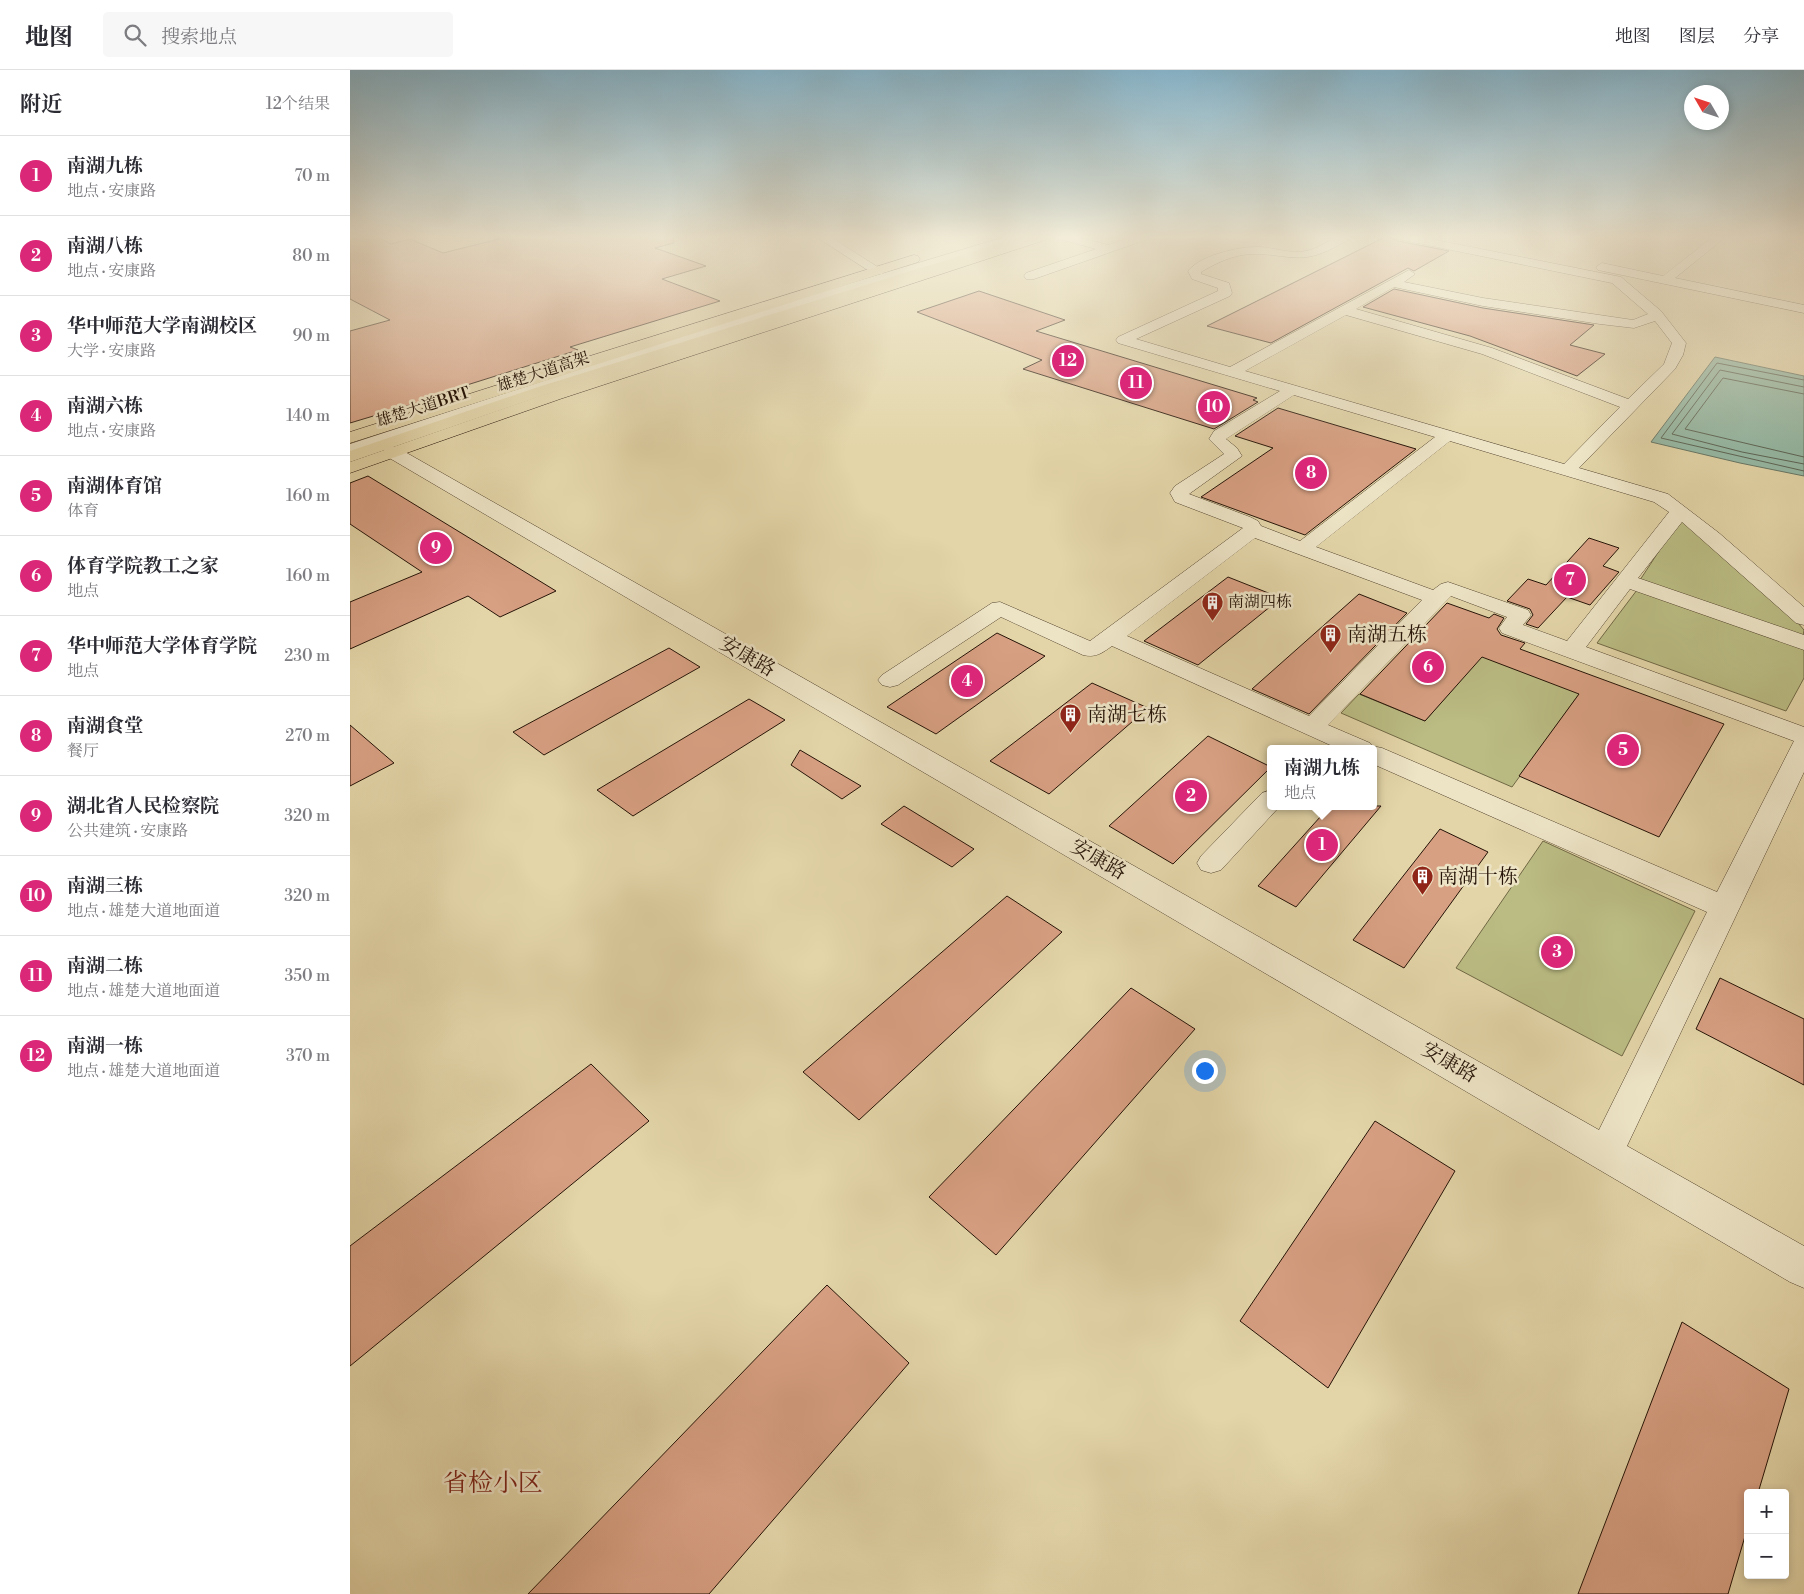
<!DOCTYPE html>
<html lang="zh">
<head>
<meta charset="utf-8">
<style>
	:root { --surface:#fff; --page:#f7f7f7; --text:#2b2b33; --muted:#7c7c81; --line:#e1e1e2; --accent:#db2777 }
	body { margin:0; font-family:"Libre Bodoni","Noto Serif SC",serif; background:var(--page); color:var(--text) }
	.controls { position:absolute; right:15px; bottom:15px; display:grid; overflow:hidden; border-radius:5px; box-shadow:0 2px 8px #0003 }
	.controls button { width:45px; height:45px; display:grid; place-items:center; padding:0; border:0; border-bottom:1px solid var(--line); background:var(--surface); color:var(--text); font:25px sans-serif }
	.compass { position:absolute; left:1334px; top:15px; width:45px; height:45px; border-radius:50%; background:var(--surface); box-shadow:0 2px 8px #0003; rotate:309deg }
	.you { position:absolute; left:854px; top:1000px; width:18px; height:18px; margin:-12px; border:4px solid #fff; border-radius:50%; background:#1a73e8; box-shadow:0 0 0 8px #1a73e833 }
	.badge { display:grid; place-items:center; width:32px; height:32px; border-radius:50%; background:var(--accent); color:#fff; font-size:16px; font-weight:700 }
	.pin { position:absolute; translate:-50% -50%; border:2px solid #fff; box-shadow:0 1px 5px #0006 }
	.popup { position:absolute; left:917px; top:675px; width:110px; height:65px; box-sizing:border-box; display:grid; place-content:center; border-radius:5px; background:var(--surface); filter:drop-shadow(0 1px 4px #0005); font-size:16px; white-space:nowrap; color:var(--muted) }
	.popup b { font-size:19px; color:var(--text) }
	.popup::after { content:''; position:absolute; left:50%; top:100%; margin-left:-10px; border:10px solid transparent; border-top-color:var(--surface) }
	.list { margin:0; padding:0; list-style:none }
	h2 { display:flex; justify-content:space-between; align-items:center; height:65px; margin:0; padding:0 20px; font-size:21px }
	h2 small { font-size:16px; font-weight:400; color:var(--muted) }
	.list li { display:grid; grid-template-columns:32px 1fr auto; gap:15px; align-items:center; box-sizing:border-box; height:80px; padding:0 20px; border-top:1px solid var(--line) }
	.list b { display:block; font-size:19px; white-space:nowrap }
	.list p { margin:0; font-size:16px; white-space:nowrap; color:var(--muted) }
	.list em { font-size:16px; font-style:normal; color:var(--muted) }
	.icon { flex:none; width:28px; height:28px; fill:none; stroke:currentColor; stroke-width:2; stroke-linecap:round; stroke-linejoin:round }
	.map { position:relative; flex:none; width:1454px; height:1524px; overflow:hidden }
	header { display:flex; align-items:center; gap:30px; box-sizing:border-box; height:70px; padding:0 25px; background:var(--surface); border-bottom:1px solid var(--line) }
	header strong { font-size:24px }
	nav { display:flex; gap:28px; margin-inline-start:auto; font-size:18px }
	.search { width:350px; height:45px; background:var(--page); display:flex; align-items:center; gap:12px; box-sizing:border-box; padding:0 18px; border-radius:5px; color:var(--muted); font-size:19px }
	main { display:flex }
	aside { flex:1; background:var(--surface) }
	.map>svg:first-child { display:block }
	.green { fill:#babc83; stroke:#706845 }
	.water { fill:#96b9a5; stroke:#697766 }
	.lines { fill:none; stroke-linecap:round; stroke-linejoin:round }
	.shore { stroke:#5e6656; stroke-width:1 }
	.building { fill:#d8a083; stroke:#251307 }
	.minor-casing { stroke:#54442f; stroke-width:1 }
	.major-casing { stroke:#251307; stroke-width:1 }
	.highway-casing { stroke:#251307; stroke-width:1 }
	.minor { fill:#ede4c6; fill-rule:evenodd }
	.major { fill:#e3d5a8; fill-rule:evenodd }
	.highway { fill:#e3d5a8; fill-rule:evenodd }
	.labels { text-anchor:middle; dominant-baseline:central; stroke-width:5; stroke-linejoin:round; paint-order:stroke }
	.far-street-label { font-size:16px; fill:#251307; stroke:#ede4c6 }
	.far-poi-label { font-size:16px; fill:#251307; stroke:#ede4c6; text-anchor:start }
	.poi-label { font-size:20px; fill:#251307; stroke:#ede4c6; text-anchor:start }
	.street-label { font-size:20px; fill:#251307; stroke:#ede4c6 }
	.near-neighbourhood-label { font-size:25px; fill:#7a1f14; stroke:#ede4c6 }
</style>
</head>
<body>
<header>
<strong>地图</strong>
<div class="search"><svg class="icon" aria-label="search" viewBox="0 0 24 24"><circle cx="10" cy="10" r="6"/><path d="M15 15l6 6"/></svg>搜索地点</div>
<nav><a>地图</a><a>图层</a><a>分享</a></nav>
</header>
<main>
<aside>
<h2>附近<small>12个结果</small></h2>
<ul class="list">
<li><span class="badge">1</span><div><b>南湖九栋</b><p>地点 · 安康路</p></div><em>70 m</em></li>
<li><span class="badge">2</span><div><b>南湖八栋</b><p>地点 · 安康路</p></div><em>80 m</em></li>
<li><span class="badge">3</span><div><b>华中师范大学南湖校区</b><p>大学 · 安康路</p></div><em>90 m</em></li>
<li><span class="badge">4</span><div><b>南湖六栋</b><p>地点 · 安康路</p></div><em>140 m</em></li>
<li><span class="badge">5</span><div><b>南湖体育馆</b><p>体育</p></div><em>160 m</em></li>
<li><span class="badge">6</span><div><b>体育学院教工之家</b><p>地点</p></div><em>160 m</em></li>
<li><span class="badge">7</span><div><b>华中师范大学体育学院</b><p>地点</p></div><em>230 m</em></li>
<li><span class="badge">8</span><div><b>南湖食堂</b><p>餐厅</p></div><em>270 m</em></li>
<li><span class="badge">9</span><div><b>湖北省人民检察院</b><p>公共建筑 · 安康路</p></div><em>320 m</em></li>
<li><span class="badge">10</span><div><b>南湖三栋</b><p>地点 · 雄楚大道地面道</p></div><em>320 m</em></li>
<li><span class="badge">11</span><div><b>南湖二栋</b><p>地点 · 雄楚大道地面道</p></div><em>350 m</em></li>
<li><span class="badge">12</span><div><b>南湖一栋</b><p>地点 · 雄楚大道地面道</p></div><em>370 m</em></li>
</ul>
</aside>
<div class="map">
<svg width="1454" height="1524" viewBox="0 0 1454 1524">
	<rect width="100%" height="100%" fill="#e3d5a8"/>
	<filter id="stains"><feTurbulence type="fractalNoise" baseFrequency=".004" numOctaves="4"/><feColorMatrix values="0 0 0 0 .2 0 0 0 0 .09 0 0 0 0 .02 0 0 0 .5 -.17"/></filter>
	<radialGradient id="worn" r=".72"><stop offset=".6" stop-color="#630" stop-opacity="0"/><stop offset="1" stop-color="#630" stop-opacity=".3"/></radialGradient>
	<g class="green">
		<path d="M 1332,451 L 1448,553 L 1454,560 L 1453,566 L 1290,510 L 1328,452 Z"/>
		<path d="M 1287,520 L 1454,578 L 1454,608 L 1436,641 L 1247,573 Z"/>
		<path d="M 1146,570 L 1229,624 L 1162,717 L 991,643 L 1009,624 L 1075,651 Z"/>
		<path d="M 1193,771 L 1345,841 L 1272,986 L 1106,898 Z"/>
	</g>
	<path class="water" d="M 1365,287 L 1454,306 L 1454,406 L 1390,393 L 1301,372 Z"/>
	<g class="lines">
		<g class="shore">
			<path d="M 1454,310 L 1367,293 L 1311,368 L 1454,401"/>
			<path d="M 1454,317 L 1370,300 L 1322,364 L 1392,382 L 1454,394"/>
			<path d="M 1454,324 L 1373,308 L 1335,359 L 1454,387"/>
		</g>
	</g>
	<g class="building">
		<path d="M 0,166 L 26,166 L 41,174 L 60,169 L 93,183 L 161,166 L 323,166 L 324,173 L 305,178 L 356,196 L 312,209 L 370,231 L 220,277 L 228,280 L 117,315 L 120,317 L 0,353 L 0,261 L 40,250 L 0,229 Z"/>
		<path d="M 1037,166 L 1048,171 L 1099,181 L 1064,201 L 1058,198 L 921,273 L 857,256 Z"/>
		<path d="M 1044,219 L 1133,238 L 1244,255 L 1220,275 L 1255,284 L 1227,306 L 1120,266 L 1013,237 Z"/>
		<path d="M 629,221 L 715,250 L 686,261 L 907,328 L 903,330 L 908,332 L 864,359 L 673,299 L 692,290 L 567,242 Z"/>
		<path d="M 928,338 L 1066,379 L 955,465 L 851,427 L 923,378 L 885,366 Z"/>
		<path d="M 18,406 L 206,521 L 150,547 L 118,526 L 0,579 L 0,532 L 72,502 L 0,454 L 0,413 Z"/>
		<path d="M 1239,468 L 1269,478 L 1253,496 L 1269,502 L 1240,535 L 1217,527 L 1188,558 L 1176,554 L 1183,545 L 1180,539 L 1157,531 L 1178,509 L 1196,515 Z"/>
		<path d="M 878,507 L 931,528 L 848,595 L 794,571 Z"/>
		<path d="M 1009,524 L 1057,543 L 959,644 L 902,619 Z"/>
		<path d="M 1097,533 L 1139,548 L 1144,544 L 1154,548 L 1147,559 L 1151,565 L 1175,573 L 1170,579 L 1374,654 L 1309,767 L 1169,706 L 1229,624 L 1132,587 L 1075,651 L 1010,624 Z"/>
		<path d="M 647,563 L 695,586 L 586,664 L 537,637 Z"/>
		<path d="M 319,578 L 350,597 L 194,685 L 163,662 Z"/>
		<path d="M 742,613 L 798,638 L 699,724 L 640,691 Z"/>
		<path d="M 399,629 L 435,650 L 283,746 L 247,720 Z"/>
		<path d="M 0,655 L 44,693 L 0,716 Z"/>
		<path d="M 858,666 L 921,697 L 823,794 L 759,756 Z"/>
		<path d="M 450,680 L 511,716 L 492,729 L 441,695 Z"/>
		<path d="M 554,736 L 624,779 L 602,797 L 531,754 Z"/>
		<path d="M 980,736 L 1031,736 L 946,837 L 908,816 Z"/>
		<path d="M 1090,759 L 1138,782 L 1054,898 L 1003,870 Z"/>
		<path d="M 657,826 L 712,862 L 509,1050 L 453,1002 Z"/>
		<path d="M 1370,908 L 1454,949 L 1454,1015 L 1346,959 Z"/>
		<path d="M 781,918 L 845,959 L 646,1185 L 579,1127 Z"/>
		<path d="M 241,994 L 299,1051 L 0,1296 L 0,1176 Z"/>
		<path d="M 1025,1051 L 1105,1101 L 978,1318 L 890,1251 Z"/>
		<path d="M 477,1215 L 559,1293 L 359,1524 L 178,1524 Z"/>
		<path d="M 1332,1252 L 1439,1319 L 1408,1423 L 1398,1423 L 1398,1456 L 1378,1524 L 1228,1524 Z"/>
	</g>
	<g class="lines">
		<defs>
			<g id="minor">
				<path d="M 465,166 L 479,166 L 534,201 L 532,204 L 524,204 Z"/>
				<path d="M 658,166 L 677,166 L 675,168 L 411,249 L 0,385 L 0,374 L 401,243 Z"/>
				<path d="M 704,166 L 724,166 L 758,175 L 785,166 L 803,166 L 801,168 L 684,209 L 676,209 L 674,206 L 676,203 L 746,179 L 706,168 Z"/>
				<path d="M 988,166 L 1003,166 C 998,171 990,174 983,178 C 949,196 935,183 901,184 C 883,185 866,193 851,202 L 851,204 L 879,213 L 882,223 L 880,226 L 786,269 L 880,297 L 1059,200 L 1065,204 L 1054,212 L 1133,228 L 1283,250 L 1298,244 L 1262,213 L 1048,169 L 1042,166 L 1066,166 L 1271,207 L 1311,241 L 1336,273 L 1333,285 L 1325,299 L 1229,398 L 1318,424 L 1369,463 L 1454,537 L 1454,555 L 1446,553 L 1332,452 L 1288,508 L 1454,565 L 1454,580 L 1280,519 L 1236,577 L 1454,657 L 1454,702 L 1277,1076 L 1454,1176 L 1454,1218 L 1440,1212 L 36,386 L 33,382 L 36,378 L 42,377 L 48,378 L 1249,1060 L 1357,842 L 1023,694 L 1023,679 L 989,679 L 762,576 C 752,583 746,588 733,585 L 651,547 L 548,615 L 540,617 L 532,615 L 528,610 L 532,605 L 642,533 L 650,532 L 740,571 L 893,458 L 825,432 L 820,423 L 825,416 L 874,384 L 859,369 L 864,361 L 930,321 L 768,273 L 766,270 L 768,267 L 868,221 L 868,218 L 842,209 L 838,201 C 851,185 890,176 910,177 C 925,178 941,184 956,181 C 967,179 978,171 988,166 ZM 1044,217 L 1133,236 L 1250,254 L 1284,258 L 1305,251 L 1322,273 L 1314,294 L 1278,329 L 1142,278 L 1006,239 ZM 996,245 L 1132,284 L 1270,337 L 1214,394 L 895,301 ZM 944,325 L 1085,367 L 950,471 L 911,456 L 908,451 L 900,447 L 839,424 L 892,386 L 887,378 L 876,369 ZM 1100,371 L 1304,432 L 1319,442 L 1217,571 L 1173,555 L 1181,545 L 1178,540 L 1098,512 L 1091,514 L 1083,520 L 966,477 ZM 905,468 L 1072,530 L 959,646 L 777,566 ZM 1101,526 L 1157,547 L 1149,558 L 1152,563 L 1444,671 L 1367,822 L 1032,678 L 1022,676 L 1020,673 L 978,655 Z"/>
				<path d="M 1364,166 L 1377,166 L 1325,208 L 1454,235 L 1454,243 L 1248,200 L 1246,197 L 1252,193 L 1313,206 Z"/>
				<path d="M 921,720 L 921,736 L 930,736 L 871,800 L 861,803 L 851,800 L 847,793 L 851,786 L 912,723 Z"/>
			</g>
			<g id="major">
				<path d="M 684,166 L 703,166 L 701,168 L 210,329 L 0,403 L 0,392 L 198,323 Z"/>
				<path d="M 564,185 L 568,186 L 570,189 L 568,192 L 0,373 L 0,362 L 163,310 Z"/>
			</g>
			<path id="highway" d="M 673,166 L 691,166 L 689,168 L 197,324 L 0,392 L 0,381 L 185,318 Z"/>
		</defs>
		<use href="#minor" class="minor-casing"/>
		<use href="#major" class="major-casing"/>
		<use href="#highway" class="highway-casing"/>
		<use href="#minor" class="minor"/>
		<use href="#major" class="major"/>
		<use href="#highway" class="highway"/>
	</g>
	<linearGradient id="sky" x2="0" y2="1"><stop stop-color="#87b6cd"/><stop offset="0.44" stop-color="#f2ecd8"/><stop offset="1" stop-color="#f2ecd8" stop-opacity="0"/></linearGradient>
	<rect width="1454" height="379" fill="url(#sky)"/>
	<defs>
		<symbol id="building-pin" viewBox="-11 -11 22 30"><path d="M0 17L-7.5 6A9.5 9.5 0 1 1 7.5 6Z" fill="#8f2418" stroke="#ede4c6"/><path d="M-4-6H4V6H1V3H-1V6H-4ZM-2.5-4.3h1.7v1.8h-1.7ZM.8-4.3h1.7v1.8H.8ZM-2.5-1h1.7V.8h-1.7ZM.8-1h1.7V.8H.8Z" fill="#fff"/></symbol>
	</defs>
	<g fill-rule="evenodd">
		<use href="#building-pin" x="850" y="520" width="25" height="34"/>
		<use href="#building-pin" x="968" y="552" width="25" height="34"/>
		<use href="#building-pin" x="708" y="632" width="25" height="34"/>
		<use href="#building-pin" x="1060" y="794" width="25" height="34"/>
	</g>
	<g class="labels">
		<g class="far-street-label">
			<text transform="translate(193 302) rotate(-18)">雄楚大道高架</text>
			<text transform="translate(73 337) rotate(-18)">雄楚大道BRT</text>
		</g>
		<g class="far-poi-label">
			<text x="878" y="532">南湖四栋</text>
		</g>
		<g class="poi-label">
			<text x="997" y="565">南湖五栋</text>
			<text x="737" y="645">南湖七栋</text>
			<text x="1088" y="807">南湖十栋</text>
		</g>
		<g class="street-label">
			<text transform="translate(397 587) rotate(30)">安康路</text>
			<text transform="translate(748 790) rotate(30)">安康路</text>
			<text transform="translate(1099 993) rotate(30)">安康路</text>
		</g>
		<g class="near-neighbourhood-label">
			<text x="143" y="1413">省检小区</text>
		</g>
	</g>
	<rect width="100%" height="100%" filter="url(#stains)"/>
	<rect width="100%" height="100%" fill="url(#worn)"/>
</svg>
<div class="controls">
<button>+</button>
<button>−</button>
</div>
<svg class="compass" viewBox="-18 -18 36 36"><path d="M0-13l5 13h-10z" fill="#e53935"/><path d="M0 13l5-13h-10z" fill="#7c7c81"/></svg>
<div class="you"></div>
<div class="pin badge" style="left:972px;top:775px">1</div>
<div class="popup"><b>南湖九栋</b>地点</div>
<div class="pin badge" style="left:841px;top:726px">2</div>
<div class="pin badge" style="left:1207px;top:882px">3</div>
<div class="pin badge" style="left:617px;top:611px">4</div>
<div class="pin badge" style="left:1273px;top:680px">5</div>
<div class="pin badge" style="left:1078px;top:597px">6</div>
<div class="pin badge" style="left:1220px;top:510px">7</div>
<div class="pin badge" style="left:961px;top:403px">8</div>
<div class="pin badge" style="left:86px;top:478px">9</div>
<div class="pin badge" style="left:864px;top:337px">10</div>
<div class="pin badge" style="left:786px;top:313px">11</div>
<div class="pin badge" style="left:718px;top:291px">12</div>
</div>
</main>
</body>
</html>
